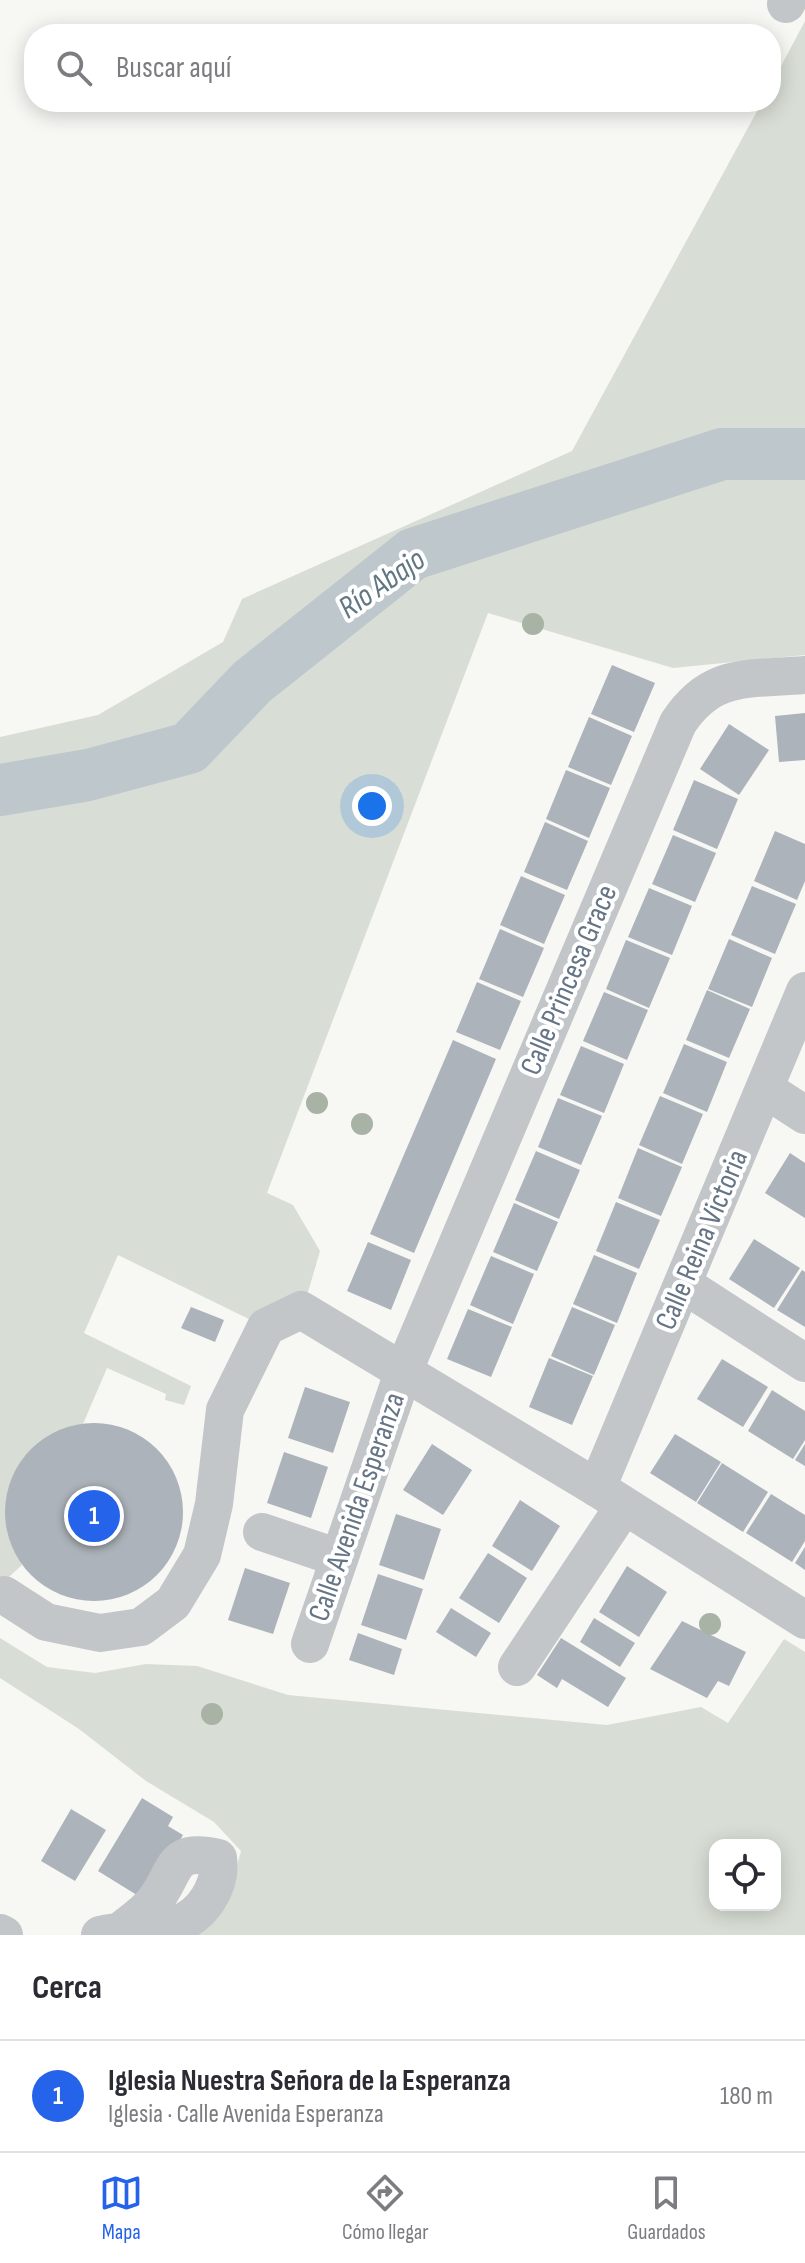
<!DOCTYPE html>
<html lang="es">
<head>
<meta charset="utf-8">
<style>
	:root { --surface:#fff; --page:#f7f7f7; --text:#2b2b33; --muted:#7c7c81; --line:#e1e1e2; --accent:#2563eb }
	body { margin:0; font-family:"Sofia Sans Condensed",sans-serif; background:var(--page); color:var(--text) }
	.controls { position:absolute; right:24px; bottom:24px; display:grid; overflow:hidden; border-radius:16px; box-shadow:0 4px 20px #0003 }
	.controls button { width:72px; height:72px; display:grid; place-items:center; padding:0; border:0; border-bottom:2px solid var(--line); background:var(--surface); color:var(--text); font:40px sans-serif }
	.you { position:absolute; left:372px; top:806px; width:28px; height:28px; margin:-20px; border:6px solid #fff; border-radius:50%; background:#1a73e8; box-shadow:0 0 0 12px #1a73e833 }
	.badge { display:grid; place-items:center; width:52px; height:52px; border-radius:50%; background:var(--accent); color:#fff; font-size:26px; font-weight:700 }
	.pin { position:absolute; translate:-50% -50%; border:4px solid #fff; box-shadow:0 2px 8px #0006 }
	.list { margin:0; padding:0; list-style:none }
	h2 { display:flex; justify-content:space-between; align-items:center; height:104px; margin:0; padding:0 32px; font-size:34px }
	h2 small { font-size:26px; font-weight:400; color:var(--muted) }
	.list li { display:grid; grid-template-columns:52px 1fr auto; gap:24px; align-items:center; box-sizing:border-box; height:112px; padding:0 32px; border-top:2px solid var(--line) }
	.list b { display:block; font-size:30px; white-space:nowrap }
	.list p { margin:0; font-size:26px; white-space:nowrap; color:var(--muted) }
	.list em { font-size:26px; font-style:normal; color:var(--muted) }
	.icon { flex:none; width:44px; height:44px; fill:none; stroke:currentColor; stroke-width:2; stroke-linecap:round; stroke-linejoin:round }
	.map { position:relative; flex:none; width:805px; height:1935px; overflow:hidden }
	.search { position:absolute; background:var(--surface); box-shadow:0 4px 20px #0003; left:24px; right:24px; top:24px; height:88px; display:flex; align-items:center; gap:20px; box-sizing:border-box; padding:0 28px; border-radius:32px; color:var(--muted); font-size:30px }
	.sheet { height:216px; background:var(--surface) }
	nav { display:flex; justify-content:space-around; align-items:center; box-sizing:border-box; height:112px; border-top:2px solid var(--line); background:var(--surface); font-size:22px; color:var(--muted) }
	nav a { display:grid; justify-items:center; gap:4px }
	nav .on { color:var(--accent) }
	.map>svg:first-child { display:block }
	.green { fill:#d8ded5; fill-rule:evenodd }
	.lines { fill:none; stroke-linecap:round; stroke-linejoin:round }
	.river { stroke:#bdc7cc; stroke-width:52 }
	.building { fill:#adb3ba }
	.minor { stroke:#c2c6c9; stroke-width:38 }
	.tree { fill:#a8b3a5 }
	.labels { text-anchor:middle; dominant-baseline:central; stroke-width:8; stroke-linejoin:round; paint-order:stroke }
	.street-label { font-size:30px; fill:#667585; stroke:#fff }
	.water-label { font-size:32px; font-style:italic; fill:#617781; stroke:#fff }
</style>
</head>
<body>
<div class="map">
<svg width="805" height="1935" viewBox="0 0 805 1935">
	<rect width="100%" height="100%" fill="#f7f7f4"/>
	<g class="green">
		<path d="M 805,21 L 805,655 L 673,668 L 488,613 L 267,1193 L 293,1205 L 320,1251 L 306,1299 L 255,1322 L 118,1255 L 84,1333 L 191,1386 L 184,1405 L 165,1400 L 166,1394 L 107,1368 L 83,1424 C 17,1434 0,1509 22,1565 L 0,1585 L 0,737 L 98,715 L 223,642 L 242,599 L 572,451 L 762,102 L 771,102 L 771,85 Z"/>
		<path d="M 0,1638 L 47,1667 L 95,1673 L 146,1664 L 197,1666 L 288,1695 L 607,1725 L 701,1707 L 728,1723 L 784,1639 L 805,1652 L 805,1935 L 184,1935 L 232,1885 L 241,1851 L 214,1822 L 146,1781 L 79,1729 L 0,1678 ZM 715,1845 L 775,1845 L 775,1905 L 715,1905 Z"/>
	</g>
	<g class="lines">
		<path class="river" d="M 0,790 L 88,775 L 189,748 L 252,682 L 413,554 L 722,454 L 805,454"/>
	</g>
	<g class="building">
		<path d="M 612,665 L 655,683 L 634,732 L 591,714 Z"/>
		<path d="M 805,713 L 805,760 L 779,762 L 775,716 Z"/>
		<path d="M 589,717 L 632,736 L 611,785 L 568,767 Z"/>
		<path d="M 729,724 L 769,750 L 739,795 L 700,769 Z"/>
		<path d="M 566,770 L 610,788 L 589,838 L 546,819 Z"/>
		<path d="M 694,780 L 738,799 L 717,849 L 673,830 Z"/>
		<path d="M 545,822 L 588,841 L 567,890 L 524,872 Z"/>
		<path d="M 775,831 L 805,844 L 805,881 L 797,900 L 754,881 Z"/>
		<path d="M 673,835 L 716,853 L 695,902 L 652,884 Z"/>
		<path d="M 521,876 L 565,895 L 544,944 L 500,925 Z"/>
		<path d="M 752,886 L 796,904 L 775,954 L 731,935 Z"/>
		<path d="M 649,888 L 692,906 L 672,955 L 628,937 Z"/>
		<path d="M 500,929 L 544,948 L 523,997 L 479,979 Z"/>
		<path d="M 729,939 L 772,958 L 752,1007 L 708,989 Z"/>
		<path d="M 626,940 L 670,958 L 649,1008 L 606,989 Z"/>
		<path d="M 477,982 L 521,1001 L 500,1050 L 456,1032 Z"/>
		<path d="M 707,990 L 750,1009 L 729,1058 L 686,1040 Z"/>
		<path d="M 604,992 L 648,1010 L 627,1060 L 583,1041 Z"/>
		<path d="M 453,1040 L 496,1059 L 414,1253 L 370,1234 Z"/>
		<path d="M 684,1044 L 727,1062 L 707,1112 L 663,1093 Z"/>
		<path d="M 581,1046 L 624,1064 L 604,1113 L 560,1095 Z"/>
		<path d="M 660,1096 L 703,1114 L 682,1164 L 639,1145 Z"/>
		<path d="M 558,1098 L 602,1116 L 581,1165 L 538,1147 Z"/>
		<path d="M 638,1148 L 682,1167 L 661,1216 L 618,1198 Z"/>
		<path d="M 536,1151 L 580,1170 L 559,1219 L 515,1200 Z"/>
		<path d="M 790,1153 L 805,1163 L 805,1218 L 765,1193 Z"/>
		<path d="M 616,1202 L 660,1220 L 639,1269 L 596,1251 Z"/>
		<path d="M 514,1203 L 558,1222 L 537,1271 L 493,1252 Z"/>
		<path d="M 754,1239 L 800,1268 L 774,1308 L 729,1279 Z"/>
		<path d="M 368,1242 L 411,1260 L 391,1310 L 347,1291 Z"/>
		<path d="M 594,1255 L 637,1273 L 617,1323 L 573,1304 Z"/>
		<path d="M 491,1256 L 534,1274 L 513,1324 L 470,1305 Z"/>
		<path d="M 802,1270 L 805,1272 L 805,1327 L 777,1310 Z"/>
		<path d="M 191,1307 L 224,1320 L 215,1342 L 181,1328 Z"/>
		<path d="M 572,1307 L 615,1325 L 594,1375 L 551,1356 Z"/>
		<path d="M 468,1309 L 512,1327 L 491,1377 L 447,1359 Z"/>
		<path d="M 549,1358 L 593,1376 L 572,1425 L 529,1407 Z"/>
		<path d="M 722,1359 L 768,1387 L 743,1427 L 697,1399 Z"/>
		<path d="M 305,1387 L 350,1402 L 333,1453 L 288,1438 Z"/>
		<path d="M 772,1390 L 805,1411 L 805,1440 L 793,1459 L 748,1431 Z"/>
		<circle cx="94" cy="1512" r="89"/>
		<path d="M 675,1434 L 721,1462 L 696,1502 L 650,1473 Z"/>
		<path d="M 432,1444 L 472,1470 L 443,1515 L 403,1490 Z"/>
		<path d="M 805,1444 L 805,1466 L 795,1460 Z"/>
		<path d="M 284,1452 L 328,1467 L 311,1518 L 267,1503 Z"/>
		<path d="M 722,1463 L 768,1492 L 743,1532 L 697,1503 Z"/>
		<path d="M 771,1494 L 805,1515 L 805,1541 L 792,1562 L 746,1533 Z"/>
		<path d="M 520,1500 L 560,1526 L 532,1571 L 492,1546 Z"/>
		<path d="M 396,1514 L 441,1529 L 424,1580 L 379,1565 Z"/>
		<path d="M 805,1547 L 805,1570 L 795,1563 Z"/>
		<path d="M 488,1553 L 527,1578 L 499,1623 L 459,1598 Z"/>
		<path d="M 627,1566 L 667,1592 L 639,1637 L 599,1612 Z"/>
		<path d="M 245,1568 L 290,1583 L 273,1634 L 228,1620 Z"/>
		<path d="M 378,1574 L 423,1589 L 406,1640 L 361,1625 Z"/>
		<path d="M 451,1608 L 491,1633 L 476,1657 L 436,1632 Z"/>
		<path d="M 594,1618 L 635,1643 L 620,1667 L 580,1642 Z"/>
		<path d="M 682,1621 L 746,1652 L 729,1686 L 718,1681 L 707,1698 L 650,1669 Z"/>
		<path d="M 358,1633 L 402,1649 L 394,1675 L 349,1660 Z"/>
		<path d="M 561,1638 L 626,1678 L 608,1707 L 562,1679 L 557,1688 L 537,1675 Z"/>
		<path d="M 142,1798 L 173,1817 L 168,1826 L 183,1835 L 155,1882 L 140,1897 L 98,1871 Z"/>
		<path d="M 71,1809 L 106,1830 L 75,1881 L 41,1861 Z"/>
	</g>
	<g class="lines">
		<g class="minor">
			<path d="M 786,4 L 788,0"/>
			<path d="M 765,1089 L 805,1115"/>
			<path d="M 683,1284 L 805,1363"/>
			<path d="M 597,1488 L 805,991"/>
			<path d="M 262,1532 L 339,1558"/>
			<path d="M 4,1595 L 46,1622 L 100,1633 L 141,1627 L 173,1603 L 202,1555 L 214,1504 L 225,1410 L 266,1327 L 301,1310 L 597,1488 L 805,1620"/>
			<path d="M 310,1644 L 404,1370 L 678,723 C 712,671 749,680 805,675"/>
			<path d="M 517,1667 L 624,1506"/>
			<path d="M 0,1933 L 4,1935"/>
			<path d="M 100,1935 C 125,1929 150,1931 174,1925 C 203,1917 222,1885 218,1858 C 168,1846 178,1873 153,1903 C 145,1913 133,1921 123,1929"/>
		</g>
	</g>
	<g class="tree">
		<circle cx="533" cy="624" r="11"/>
		<circle cx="317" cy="1103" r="11"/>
		<circle cx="362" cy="1124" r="11"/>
		<circle cx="710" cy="1624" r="11"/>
		<circle cx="212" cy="1714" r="11"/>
	</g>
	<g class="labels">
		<g class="street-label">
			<text transform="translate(569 980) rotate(-67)">Calle Princesa Grace</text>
			<text transform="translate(702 1240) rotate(-67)">Calle Reina Victoria</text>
			<text transform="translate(357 1507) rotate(-71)">Calle Avenida Esperanza</text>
		</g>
		<g class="water-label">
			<text transform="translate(382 584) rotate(-35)">Río Abajo</text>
		</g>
	</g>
</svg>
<div class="controls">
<button><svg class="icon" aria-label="locate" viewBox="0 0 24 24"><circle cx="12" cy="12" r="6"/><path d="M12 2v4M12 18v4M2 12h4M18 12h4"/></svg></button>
</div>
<div class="you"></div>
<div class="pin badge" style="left:94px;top:1516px">1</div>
<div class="search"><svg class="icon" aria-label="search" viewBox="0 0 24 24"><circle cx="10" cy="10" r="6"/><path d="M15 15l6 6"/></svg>Buscar aquí</div>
</div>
<section class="sheet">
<h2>Cerca<small></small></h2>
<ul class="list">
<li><span class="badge">1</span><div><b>Iglesia Nuestra Señora de la Esperanza</b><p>Iglesia · Calle Avenida Esperanza</p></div><em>180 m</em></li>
</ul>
</section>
<nav>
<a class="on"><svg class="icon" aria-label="map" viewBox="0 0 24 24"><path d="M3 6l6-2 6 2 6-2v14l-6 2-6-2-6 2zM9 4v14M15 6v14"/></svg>Mapa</a>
<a><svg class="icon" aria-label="directions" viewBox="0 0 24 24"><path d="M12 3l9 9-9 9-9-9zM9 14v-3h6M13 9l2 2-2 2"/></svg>Cómo llegar</a>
<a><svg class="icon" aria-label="saved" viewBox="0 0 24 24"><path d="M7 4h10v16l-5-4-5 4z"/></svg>Guardados</a>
</nav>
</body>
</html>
